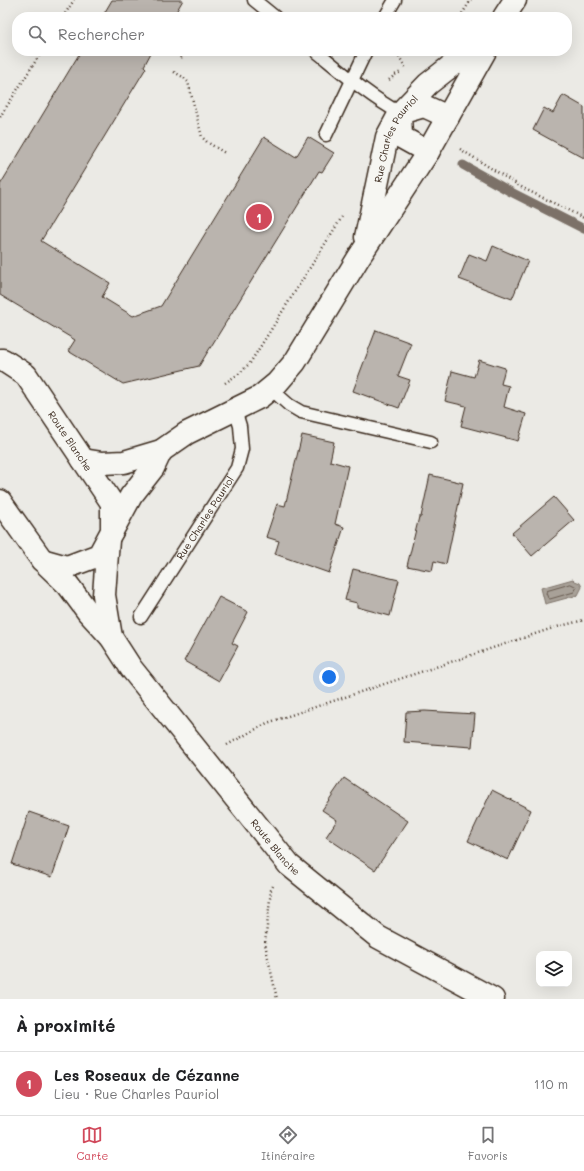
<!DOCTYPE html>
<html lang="fr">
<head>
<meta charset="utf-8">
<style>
	:root { --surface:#fff; --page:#f6f6f6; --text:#202124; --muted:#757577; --line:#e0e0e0; --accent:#d1495b }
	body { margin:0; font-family:Mali,sans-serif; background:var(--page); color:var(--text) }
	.controls { position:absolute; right:12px; bottom:12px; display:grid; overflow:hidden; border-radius:8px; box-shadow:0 4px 16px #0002 }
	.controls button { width:36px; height:36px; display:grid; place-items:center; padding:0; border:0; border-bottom:1px solid var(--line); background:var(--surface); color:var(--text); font:20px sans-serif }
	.you { position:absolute; left:329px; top:677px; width:14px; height:14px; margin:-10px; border:3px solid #fff; border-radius:50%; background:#1a73e8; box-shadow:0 0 0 6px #1a73e833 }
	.badge { display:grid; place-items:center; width:26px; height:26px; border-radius:50%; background:var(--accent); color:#fff; font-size:13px; font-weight:700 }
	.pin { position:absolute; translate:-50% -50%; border:2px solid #fff; box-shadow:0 1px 4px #0006 }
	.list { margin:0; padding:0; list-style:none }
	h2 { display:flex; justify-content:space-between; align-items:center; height:52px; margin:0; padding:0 16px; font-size:17px }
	h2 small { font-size:13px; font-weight:400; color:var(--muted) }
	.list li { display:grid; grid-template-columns:26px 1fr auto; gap:12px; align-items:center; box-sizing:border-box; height:64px; padding:0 16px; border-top:1px solid var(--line) }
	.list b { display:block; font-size:15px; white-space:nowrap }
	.list p { margin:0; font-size:13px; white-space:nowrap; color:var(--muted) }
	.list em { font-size:13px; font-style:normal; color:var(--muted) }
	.icon { flex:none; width:22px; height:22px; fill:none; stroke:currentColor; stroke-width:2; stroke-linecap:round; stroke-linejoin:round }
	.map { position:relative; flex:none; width:584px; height:999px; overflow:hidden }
	.search { position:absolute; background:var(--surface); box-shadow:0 4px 16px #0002; left:12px; right:12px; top:12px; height:44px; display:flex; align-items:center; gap:10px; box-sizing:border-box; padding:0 14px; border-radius:16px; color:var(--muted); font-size:15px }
	.sheet { height:116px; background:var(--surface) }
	nav { display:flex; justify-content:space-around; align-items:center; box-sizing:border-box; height:56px; border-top:1px solid var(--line); background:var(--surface); font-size:11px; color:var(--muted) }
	nav a { display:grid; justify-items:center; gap:2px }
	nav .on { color:var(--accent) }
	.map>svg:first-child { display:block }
	.water { fill:#a8a198; stroke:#7c7167 }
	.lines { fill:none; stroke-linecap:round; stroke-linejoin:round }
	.shore { stroke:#675a4f; stroke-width:1 }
	.stream { stroke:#7c7167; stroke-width:9 }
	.building { fill:#bab4ae; stroke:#3b2a1e }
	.lane-casing { stroke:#3b2a1e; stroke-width:15 }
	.street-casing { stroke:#3b2a1e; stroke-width:25 }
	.secondary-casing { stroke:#3b2a1e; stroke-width:25 }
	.path { stroke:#3b2a1e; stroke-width:2.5; stroke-dasharray:1 3; stroke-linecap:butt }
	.lane { stroke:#f6f6f2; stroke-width:12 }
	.street { stroke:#f6f6f2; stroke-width:22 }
	.secondary { stroke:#f6f6f2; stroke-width:22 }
	.labels { text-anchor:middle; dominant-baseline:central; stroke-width:3; stroke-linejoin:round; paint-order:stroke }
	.street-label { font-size:10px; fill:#3b2a1e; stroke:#f6f6f2 }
</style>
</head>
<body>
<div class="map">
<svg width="584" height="999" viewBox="0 0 584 999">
	<rect width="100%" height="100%" fill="#ebeae5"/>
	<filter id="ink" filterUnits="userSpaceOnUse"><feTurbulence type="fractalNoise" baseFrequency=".025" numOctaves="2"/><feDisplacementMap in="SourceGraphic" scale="8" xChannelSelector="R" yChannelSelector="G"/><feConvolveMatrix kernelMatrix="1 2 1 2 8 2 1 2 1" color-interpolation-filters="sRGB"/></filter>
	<g filter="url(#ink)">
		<path class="water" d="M 573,579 L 575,581 L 580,583 L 582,587 L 578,595 L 545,604 L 541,588 Z"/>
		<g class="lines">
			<path class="shore" d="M 571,584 L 577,587 L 574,592 L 550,599 L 548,598 L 546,593 L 547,591 Z"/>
			<path class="stream" d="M 463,165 L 511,192 L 584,229"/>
		</g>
		<g class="building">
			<path d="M 112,0 L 183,0 L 173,17 L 102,17 Z"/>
			<path d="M 81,51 L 152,51 L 144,66 L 146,68 L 41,241 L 110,283 L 102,297 L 133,316 L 161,306 L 264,137 L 296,157 L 308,137 L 334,153 L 322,172 L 319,171 L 199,366 L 123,384 L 68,351 L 75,340 L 0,295 L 0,185 Z"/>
			<path d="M 563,95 L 584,107 L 584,158 L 533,130 L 544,108 L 553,113 Z"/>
			<path d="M 493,246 L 528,261 L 512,299 L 459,279 L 469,254 L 487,261 Z"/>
			<path d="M 376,330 L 411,343 L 398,376 L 410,380 L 399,408 L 353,391 Z"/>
			<path d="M 479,360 L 505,368 L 501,384 L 509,386 L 504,407 L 526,414 L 518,441 L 461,426 L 466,406 L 445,401 L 452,371 L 474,377 Z"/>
			<path d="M 302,435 L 334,442 L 330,461 L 348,466 L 335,524 L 344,527 L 329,573 L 275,554 L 279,541 L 266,537 L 277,504 L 285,506 Z"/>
			<path d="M 430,475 L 463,483 L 446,564 L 434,561 L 432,571 L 407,566 L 419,517 L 421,517 Z"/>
			<path d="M 554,497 L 574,520 L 532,556 L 512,533 Z"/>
			<path d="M 353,569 L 399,580 L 390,616 L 357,607 L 357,603 L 345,600 Z"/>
			<path d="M 219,597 L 248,612 L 232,643 L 238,646 L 219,681 L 184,661 Z"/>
			<path d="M 425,711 L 475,714 L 472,747 L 404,742 L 406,712 Z"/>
			<path d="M 344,778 L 408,821 L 375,870 L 326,837 L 337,820 L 322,810 Z"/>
			<path d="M 492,790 L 531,810 L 508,860 L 468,841 Z"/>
			<path d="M 29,812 L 69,826 L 52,877 L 12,864 Z"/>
		</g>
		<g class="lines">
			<defs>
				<g id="lane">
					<path d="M 254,0 L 275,17"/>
					<path d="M 385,17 L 395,0"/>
					<path d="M 316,51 C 343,73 369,96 400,113"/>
					<path d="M 326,135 L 366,51"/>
					<path d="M 270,388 L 289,405 L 301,412 L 431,442"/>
					<path id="s1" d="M 141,617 L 237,468 L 242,449 L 240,426 L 235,410"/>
				</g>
				<g id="street">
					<path d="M 504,17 L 515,0"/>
					<path d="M 428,152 L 401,137 L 400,113 L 424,106 L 448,117"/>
					<path id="s2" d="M 366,237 L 387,137 L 400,113 L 428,84 L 470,51"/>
					<path d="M 83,460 L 102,463 L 124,462 L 161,451 L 187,433 L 260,397 L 277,383 L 295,362 L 359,257 L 428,152 L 485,51"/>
					<path d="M 112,531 L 131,496 L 153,468 L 161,451"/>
				</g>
				<g id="secondary">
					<path id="s3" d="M 0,360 L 3,360 L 26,375 L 112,503 L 112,531 L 99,555 L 67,567 L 42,560"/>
					<path id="s4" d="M 0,501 L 42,560 L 68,585 L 88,612 L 111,637 L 131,668 L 289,865 L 378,937 L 493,999"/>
					<path d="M 108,540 L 104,595 L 111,637"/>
				</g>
			</defs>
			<use href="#lane" class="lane-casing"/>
			<use href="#street" class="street-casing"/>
			<use href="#secondary" class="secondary-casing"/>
			<g class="path">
				<path d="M 63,17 L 74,0"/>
				<path d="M 460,17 L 471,0"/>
				<path d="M 399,56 L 406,69"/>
				<path d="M 181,58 L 186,51"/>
				<path d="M 174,72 L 183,77 L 188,82 L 202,137 L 207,142 L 225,153"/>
				<path d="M 389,80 L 395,75 L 401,72"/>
				<path d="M 0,117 L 42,51"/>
				<path d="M 460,149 L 523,188 L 584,218"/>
				<path d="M 225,383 L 240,373 L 250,363 L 342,217"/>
				<path d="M 227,745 L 267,723 L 553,628 L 584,620"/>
				<path d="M 273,886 L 271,890 L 265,944 L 277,999"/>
			</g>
			<use href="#lane" class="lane"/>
			<use href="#street" class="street"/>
			<use href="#secondary" class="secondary"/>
		</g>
	</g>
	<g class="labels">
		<g class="street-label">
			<text stroke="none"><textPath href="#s2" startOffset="104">Rue Charles Pauriol</textPath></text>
			<text stroke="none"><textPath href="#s3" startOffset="110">Route Blanche</textPath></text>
			<text stroke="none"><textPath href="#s1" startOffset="118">Rue Charles Pauriol</textPath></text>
			<text stroke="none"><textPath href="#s4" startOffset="443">Route Blanche</textPath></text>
		</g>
	</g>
</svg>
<div class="controls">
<button><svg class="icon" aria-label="layers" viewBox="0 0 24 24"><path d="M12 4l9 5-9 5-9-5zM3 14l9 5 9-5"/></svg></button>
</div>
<div class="you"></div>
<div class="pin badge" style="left:259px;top:217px">1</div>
<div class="search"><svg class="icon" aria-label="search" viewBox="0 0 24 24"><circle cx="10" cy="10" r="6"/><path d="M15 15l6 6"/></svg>Rechercher</div>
</div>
<section class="sheet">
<h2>À proximité<small></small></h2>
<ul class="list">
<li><span class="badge">1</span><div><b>Les Roseaux de Cézanne</b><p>Lieu · Rue Charles Pauriol</p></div><em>110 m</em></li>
</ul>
</section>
<nav>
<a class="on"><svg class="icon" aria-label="map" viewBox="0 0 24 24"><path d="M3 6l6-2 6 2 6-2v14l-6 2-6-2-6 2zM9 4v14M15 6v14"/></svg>Carte</a>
<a><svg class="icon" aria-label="directions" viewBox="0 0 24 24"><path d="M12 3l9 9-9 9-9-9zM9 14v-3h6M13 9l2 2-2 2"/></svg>Itinéraire</a>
<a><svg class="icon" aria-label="saved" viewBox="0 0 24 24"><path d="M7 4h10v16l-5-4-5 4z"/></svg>Favoris</a>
</nav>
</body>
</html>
